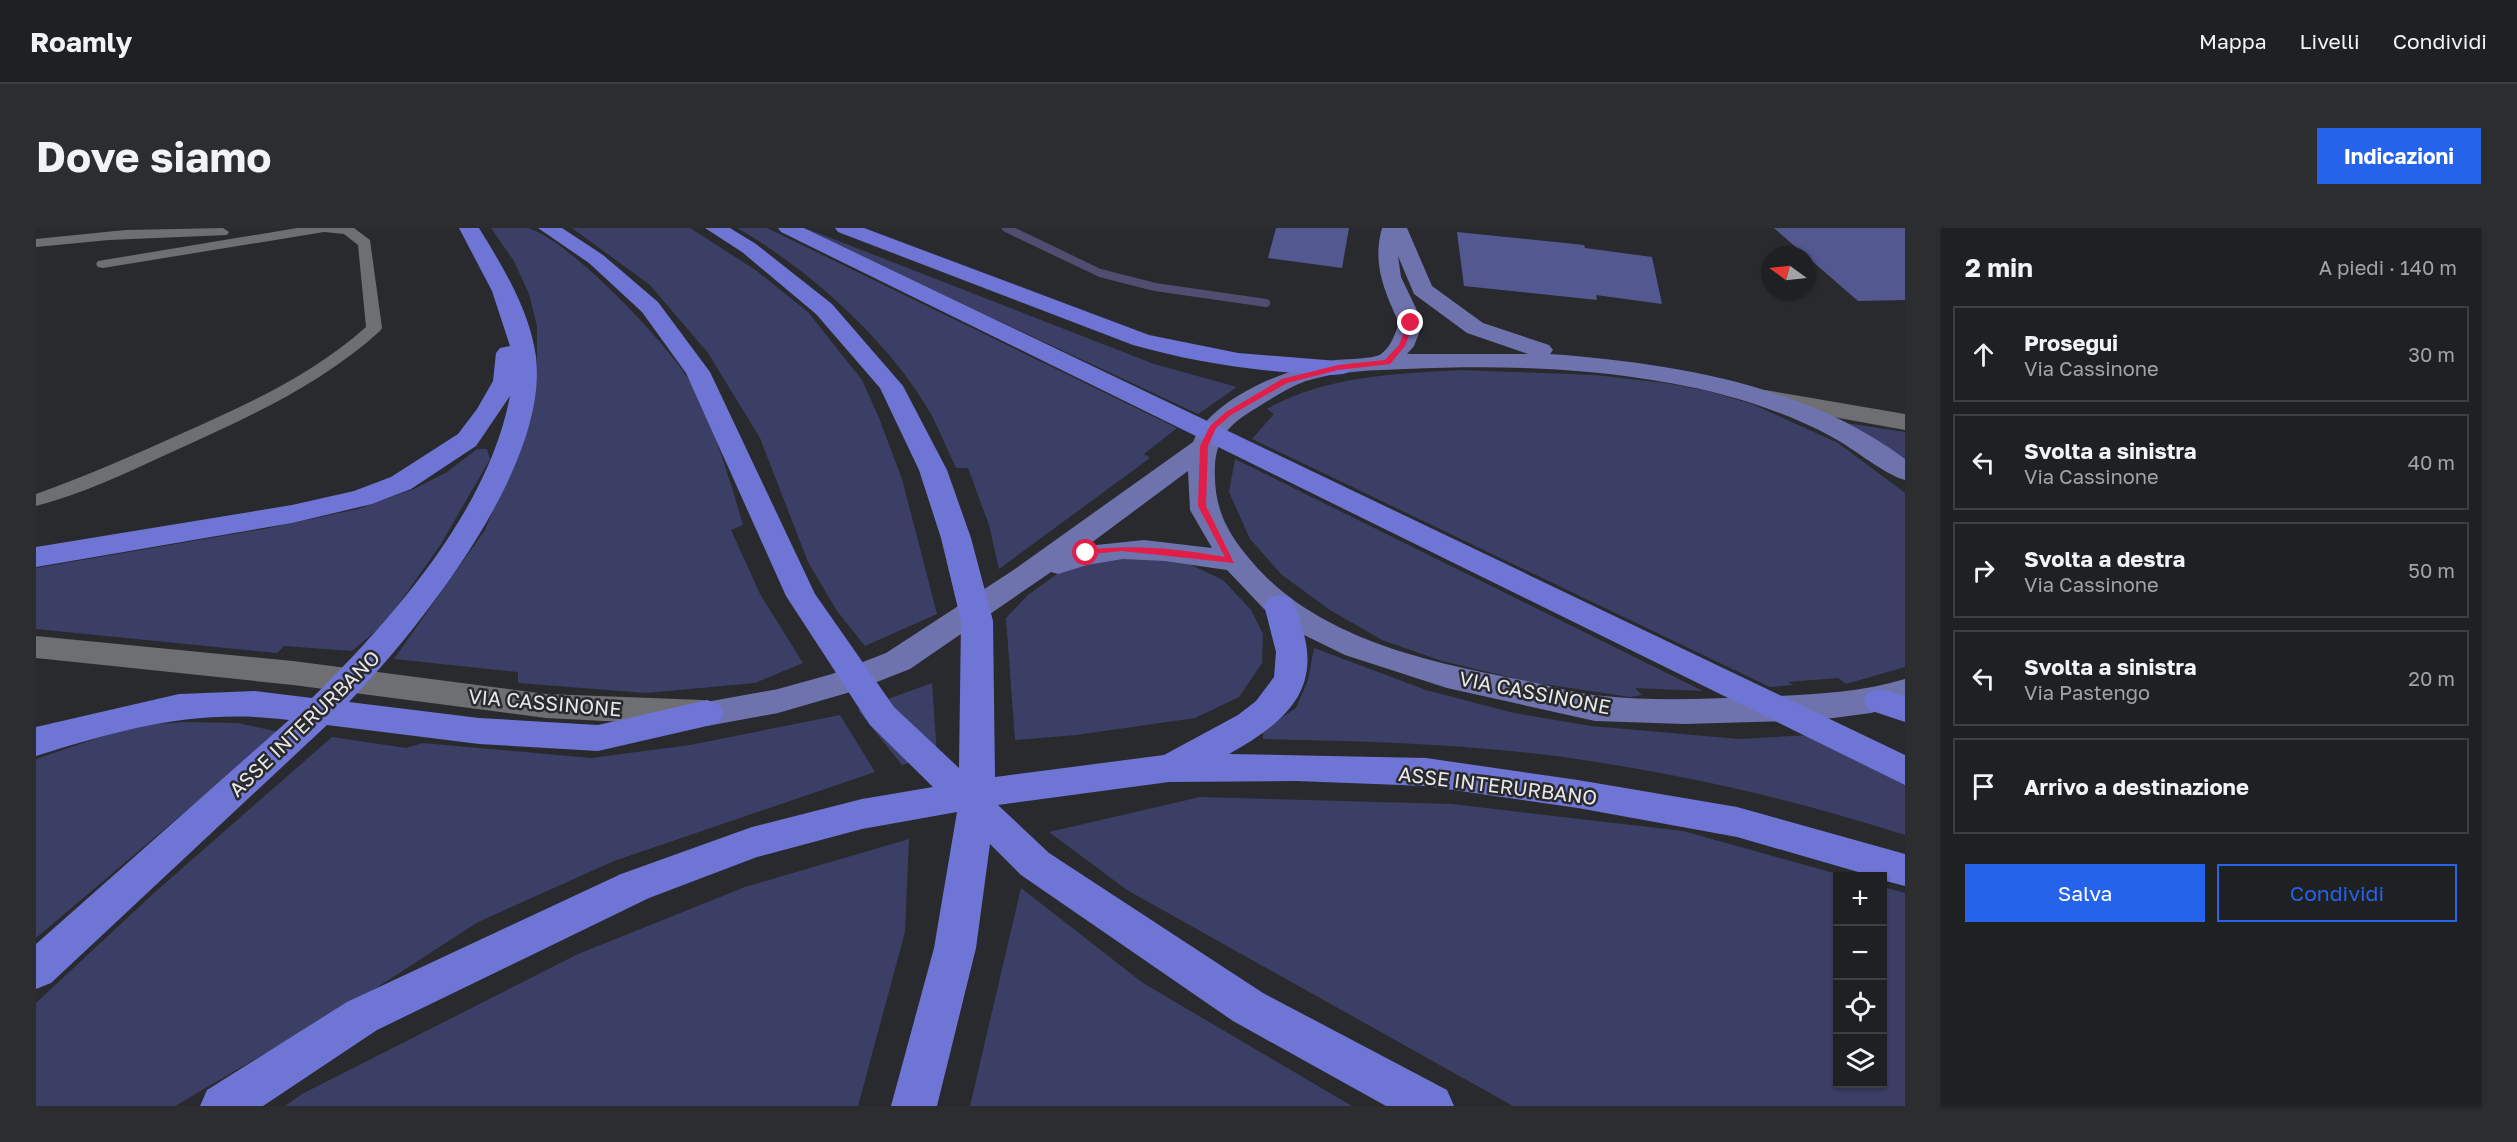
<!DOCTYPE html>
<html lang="it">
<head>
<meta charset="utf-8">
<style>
	:root { --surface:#1f2022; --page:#2c2d2f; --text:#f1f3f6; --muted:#a1a3a5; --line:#3c3e40; --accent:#2563eb }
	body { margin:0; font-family:"Golos Text",sans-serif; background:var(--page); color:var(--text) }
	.controls { position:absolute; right:18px; bottom:18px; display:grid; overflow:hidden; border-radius:0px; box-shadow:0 2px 4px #0004 }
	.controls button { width:54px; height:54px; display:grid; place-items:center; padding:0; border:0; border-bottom:2px solid var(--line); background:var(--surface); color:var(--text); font:30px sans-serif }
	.compass { position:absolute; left:1725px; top:18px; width:54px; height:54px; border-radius:50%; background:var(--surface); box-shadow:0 2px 4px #0004; rotate:285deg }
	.stop { position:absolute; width:18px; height:18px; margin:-14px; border:4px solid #e11d48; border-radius:50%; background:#fff }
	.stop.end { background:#e11d48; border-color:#fff; box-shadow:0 2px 6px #0008 }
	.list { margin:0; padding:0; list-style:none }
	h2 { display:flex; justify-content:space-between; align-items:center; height:78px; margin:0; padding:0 24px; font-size:26px }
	h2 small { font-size:20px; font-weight:400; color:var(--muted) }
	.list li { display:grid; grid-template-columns:39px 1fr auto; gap:18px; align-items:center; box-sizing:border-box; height:96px; margin:0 12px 12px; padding:0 12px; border:2px solid var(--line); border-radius:0px }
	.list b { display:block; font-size:22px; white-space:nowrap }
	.list p { margin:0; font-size:20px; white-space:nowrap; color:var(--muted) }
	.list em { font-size:20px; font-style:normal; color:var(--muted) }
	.actions { display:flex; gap:12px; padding:18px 24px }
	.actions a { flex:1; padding:14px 0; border:2px solid var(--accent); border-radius:0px; text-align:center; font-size:21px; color:var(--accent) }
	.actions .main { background:var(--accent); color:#fff }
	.icon { flex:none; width:33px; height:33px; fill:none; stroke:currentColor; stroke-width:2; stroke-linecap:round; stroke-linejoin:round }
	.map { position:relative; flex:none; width:1869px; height:878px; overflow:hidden; border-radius:0px }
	header { display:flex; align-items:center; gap:36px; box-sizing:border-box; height:84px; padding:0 30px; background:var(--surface); border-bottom:2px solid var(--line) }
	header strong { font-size:28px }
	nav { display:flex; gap:33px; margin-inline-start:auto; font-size:21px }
	.intro { display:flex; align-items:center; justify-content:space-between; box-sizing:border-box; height:144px; padding:0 36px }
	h1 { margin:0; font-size:42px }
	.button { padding:15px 27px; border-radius:0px; background:var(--accent); color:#fff; font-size:21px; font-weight:700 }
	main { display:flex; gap:36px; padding:0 36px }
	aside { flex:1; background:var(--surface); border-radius:0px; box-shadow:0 2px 4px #0004 }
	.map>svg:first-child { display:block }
	.green { fill:#3b3f65 }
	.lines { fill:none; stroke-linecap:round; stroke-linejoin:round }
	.stream { stroke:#514d71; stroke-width:8 }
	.building { fill:#535891 }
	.lane { fill:#6e6f72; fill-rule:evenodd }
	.secondary { fill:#6e6f72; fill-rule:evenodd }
	.primary { fill:#6f73ad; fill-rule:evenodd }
	.highway { fill:#6f75d5; fill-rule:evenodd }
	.route { fill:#e11d48 }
	.labels { text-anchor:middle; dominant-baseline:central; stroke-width:5; stroke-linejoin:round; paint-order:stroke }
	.street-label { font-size:20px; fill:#e8e8ea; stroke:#292a2d }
</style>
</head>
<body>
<header>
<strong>Roamly</strong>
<nav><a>Mappa</a><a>Livelli</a><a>Condividi</a></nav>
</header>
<div class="intro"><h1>Dove siamo</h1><a class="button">Indicazioni</a></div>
<main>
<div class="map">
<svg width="1869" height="878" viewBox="0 0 1869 878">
	<rect width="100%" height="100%" fill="#292a2d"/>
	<g class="green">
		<path d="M 455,0 C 466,0 481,0 492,0 C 533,12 630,114 653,152 C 678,195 693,250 707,297 L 695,302 L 724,366 L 767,435 L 719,455 L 610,465 L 482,455 L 482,444 L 358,431 L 449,302 L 495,188 L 501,144 L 501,98 L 493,66 L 478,33 Z"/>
		<path d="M 536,0 L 654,0 L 721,43 L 772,84 L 826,152 L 843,190 L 866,251 L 901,386 L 829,418 L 801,383 L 772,334 L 724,210 L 672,125 L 614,57 Z"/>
		<path d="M 701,0 L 731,0 L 1141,200 L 1108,226 L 1114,230 L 963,341 L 953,297 L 932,240 L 920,240 C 912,223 905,206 897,190 C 858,117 772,40 701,0 Z"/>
		<path d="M 769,0 L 1118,136 L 1201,159 L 1162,186 C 1031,124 899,64 769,0 Z"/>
		<path d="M 1424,142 L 1559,147 L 1629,155 L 1672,163 L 1716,176 L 1802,215 L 1869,265 L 1869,439 L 1810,456 L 1802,450 L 1752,454 L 1757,457 L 1734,459 L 1216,211 L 1238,186 L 1231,181 C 1289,148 1358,146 1424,142 Z"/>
		<path d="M 1810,195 L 1869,204 L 1869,231 Z"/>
		<path d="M 441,221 L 451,221 L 454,231 L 405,316 L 350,394 L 316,423 L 248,418 L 241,425 L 0,401 L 0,340 L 228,301 L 322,281 L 378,261 L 411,244 Z"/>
		<path d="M 1199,231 L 1667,463 L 1599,460 L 1606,467 L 1594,469 L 1494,454 L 1406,433 L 1346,412 L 1294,382 L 1246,347 L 1214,311 L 1193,264 Z"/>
		<path d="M 1099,324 L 1151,335 L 1187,352 L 1215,382 L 1227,406 L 1226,435 L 1203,469 L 1159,490 L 1040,507 L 979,512 L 970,390 L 992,367 L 1025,343 Z"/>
		<path d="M 1278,420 L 1390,462 L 1478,485 L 1555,498 L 1703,511 L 1773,507 L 1869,552 L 1869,607 C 1767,574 1660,549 1554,533 C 1446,516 1335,513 1227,511 L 1227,502 L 1260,480 L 1272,452 Z"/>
		<path d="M 896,455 L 901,527 L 866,537 L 822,482 Z"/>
		<path d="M 804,487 L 839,544 L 578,633 L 442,694 L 337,762 L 139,878 L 0,878 L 0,775 L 118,665 L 296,509 L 370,520 L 387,515 L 555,530 L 654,517 Z"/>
		<path d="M 148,494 L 202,495 L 243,504 L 0,710 L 0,531 L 97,498 Z"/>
		<path d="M 1164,569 L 1416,576 L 1647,603 L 1809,648 L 1802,648 L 1802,856 L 1846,856 L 1847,659 L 1869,665 L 1869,878 L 1477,878 L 1091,662 L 1013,604 Z"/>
		<path d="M 873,611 L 869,704 L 822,878 L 249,878 L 266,866 L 542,726 L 709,659 Z"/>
		<path d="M 985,660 L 1107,755 L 1316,878 L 934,878 Z"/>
	</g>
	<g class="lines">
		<path class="stream" d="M 970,0 L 1064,45 L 1119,59 L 1230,75"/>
	</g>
	<g class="building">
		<path d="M 1240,0 L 1313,0 L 1306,40 L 1232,30 Z"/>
		<path d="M 1738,0 L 1869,0 L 1869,72 L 1822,73 Z"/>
		<path d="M 1421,4 L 1548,17 L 1549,20 L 1616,29 L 1626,76 L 1560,67 L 1561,72 L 1428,58 Z"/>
	</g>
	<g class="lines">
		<g class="lane">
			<path d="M 187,0 L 193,4 L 191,7 L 73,12 L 0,19 L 0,11 L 89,2 Z"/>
			<path d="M 261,0 L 318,0 L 334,12 L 346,100 L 344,103 C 282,159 210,190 136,224 C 92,244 47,266 0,278 L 0,266 C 51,248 100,226 149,204 C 214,175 276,147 330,99 L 322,17 L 308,6 L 288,4 L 67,40 L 62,39 L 60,36 L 62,33 Z"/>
		</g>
		<g class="secondary">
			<path d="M 1729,162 L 1869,186 L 1869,202 L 1720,175 L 1716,170 L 1720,165 Z"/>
			<path d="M 0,408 L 257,433 L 510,466 L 667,472 L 679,476 L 684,485 L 679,494 L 667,498 L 510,490 L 257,457 L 0,430 Z"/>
		</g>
		<path class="primary" d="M 1346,0 L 1371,0 L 1396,58 L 1447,95 L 1513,117 L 1517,122 L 1514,126 C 1635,135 1769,156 1869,231 L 1869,252 C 1849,247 1817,220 1796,209 C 1746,182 1690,165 1634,155 C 1547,139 1459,137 1370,141 C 1337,142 1302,143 1270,153 C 1253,159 1238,169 1222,179 C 1197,194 1181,206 1179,237 C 1177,279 1190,304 1217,335 C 1283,412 1397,435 1491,453 C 1516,458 1542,466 1567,468 C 1616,473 1666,471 1715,469 C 1768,467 1818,466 1869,451 L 1869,476 L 1835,485 L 1782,492 L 1648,496 L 1559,493 L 1411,460 L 1309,427 L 1266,406 L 1228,381 L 1191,342 L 1129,333 L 1087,331 L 1051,337 L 1022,346 L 1015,344 L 874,441 L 818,463 L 742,485 L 671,498 L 659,494 L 654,485 L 659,476 L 742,461 L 796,446 L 850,425 L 976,343 L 1157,214 C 1176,169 1254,139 1300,132 C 1310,131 1338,131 1345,126 C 1355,119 1359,106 1363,95 C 1348,62 1336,36 1346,0 ZM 1362,28 L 1378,66 L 1431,105 L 1492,126 L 1371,126 L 1378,118 L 1387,95 L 1365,49 ZM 1152,243 L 1154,282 L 1176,320 L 1108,312 L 1051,318 Z"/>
		<g class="highway">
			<path d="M 423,0 L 443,0 C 467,39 494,83 500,129 C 513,238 385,399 313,474 L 443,490 L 562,497 L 671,472 L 683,476 L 688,485 L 683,494 L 671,498 L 562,523 L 443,516 L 291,497 L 15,755 L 0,761 L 0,716 L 253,492 C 162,480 86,501 0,528 L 0,499 L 143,466 L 219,463 L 276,470 C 357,390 452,283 474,168 L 440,218 L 375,261 L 336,276 L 256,295 L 0,339 L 0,319 L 256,277 L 318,263 L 355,249 L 422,206 L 441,181 L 457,153 L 460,125 L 464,120 L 474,118 L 456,63 Z"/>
			<path d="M 502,0 L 526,0 L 567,27 L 622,74 L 674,144 L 779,366 L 858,479 L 923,540 L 925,393 L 905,310 L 883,242 L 844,160 L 780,86 L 706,24 L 669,0 L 694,0 L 720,16 L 796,76 L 867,158 L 911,242 L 935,310 L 957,393 L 959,549 L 1128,527 L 1202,487 L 1220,473 L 1238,449 L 1240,424 L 1228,377 L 1233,370 L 1244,367 L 1255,370 C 1261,379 1263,389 1266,400 C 1287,464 1245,497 1193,526 L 1390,530 L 1542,552 L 1701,579 L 1869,626 L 1869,658 L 1846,652 L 1846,648 L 1836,648 L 1701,609 L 1542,580 L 1390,558 L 1260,553 L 1133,554 L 962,577 L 1013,625 L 1227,765 L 1411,862 L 1418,878 L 1350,878 L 1197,793 L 985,647 L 954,616 L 940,720 L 901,878 L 855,878 L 898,720 L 921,584 L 826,601 L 721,629 L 613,670 L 341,802 L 227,878 L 164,878 L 171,862 L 311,774 L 585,646 L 716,599 L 826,571 L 897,559 L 834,497 L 750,368 L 650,145 L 606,84 L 553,35 Z"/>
			<path d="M 742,0 L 768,0 L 1869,527 L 1869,557 L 745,4 Z"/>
			<path d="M 799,0 L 828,0 L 1113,107 L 1202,125 L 1302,133 L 1311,135 L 1314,140 L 1311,145 C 1295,149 1277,146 1260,145 C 1204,141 1150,132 1097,117 L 802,4 Z"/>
			<path d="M 1845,461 L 1869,468 L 1869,494 L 1833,482 L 1828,473 L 1833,464 Z"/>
		</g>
	</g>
	<path class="route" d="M 1375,93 L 1378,95 L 1369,118 L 1354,136 L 1302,142 L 1251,155 L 1195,187 L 1180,200 L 1172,218 L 1170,278 L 1198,335 L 1086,323 L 1047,327 L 1046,325 L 1050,322 C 1098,316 1142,321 1189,329 L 1162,278 L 1164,218 L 1174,198 L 1190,184 L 1246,151 L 1302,137 L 1349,132 L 1363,117 L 1372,95 Z"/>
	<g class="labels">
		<g class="street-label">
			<text transform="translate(1499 464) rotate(11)">VIA CASSINONE</text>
			<text transform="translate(509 474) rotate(5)">VIA CASSINONE</text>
			<text transform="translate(268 495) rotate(-44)">ASSE INTERURBANO</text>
			<text transform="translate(1462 557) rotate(7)">ASSE INTERURBANO</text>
		</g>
	</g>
</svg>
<div class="controls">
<button>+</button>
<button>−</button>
<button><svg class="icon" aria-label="locate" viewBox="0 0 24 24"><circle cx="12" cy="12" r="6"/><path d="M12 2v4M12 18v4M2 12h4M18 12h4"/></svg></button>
<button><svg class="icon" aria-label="layers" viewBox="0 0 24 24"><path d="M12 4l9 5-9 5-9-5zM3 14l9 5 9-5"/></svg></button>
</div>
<svg class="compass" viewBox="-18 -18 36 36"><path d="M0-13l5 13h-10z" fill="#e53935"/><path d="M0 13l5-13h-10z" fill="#a1a3a5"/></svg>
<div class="stop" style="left:1050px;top:325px"></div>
<div class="stop end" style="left:1375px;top:95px"></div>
</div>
<aside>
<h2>2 min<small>A piedi · 140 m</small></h2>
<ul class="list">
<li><svg class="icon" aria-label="ahead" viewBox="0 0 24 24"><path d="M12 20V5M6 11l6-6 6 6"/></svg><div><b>Prosegui</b><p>Via Cassinone</p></div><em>30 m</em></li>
<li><svg class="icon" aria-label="left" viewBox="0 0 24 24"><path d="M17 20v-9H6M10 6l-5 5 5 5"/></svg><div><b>Svolta a sinistra</b><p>Via Cassinone</p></div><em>40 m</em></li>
<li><svg class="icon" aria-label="right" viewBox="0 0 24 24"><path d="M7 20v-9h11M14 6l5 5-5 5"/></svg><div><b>Svolta a destra</b><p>Via Cassinone</p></div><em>50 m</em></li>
<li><svg class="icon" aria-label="left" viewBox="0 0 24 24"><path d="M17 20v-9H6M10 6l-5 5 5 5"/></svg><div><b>Svolta a sinistra</b><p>Via Pastengo</p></div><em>20 m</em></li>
<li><svg class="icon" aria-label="arrive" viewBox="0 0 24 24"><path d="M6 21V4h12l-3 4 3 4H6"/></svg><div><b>Arrivo a destinazione</b></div></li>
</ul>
<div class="actions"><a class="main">Salva</a><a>Condividi</a></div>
</aside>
</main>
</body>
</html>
